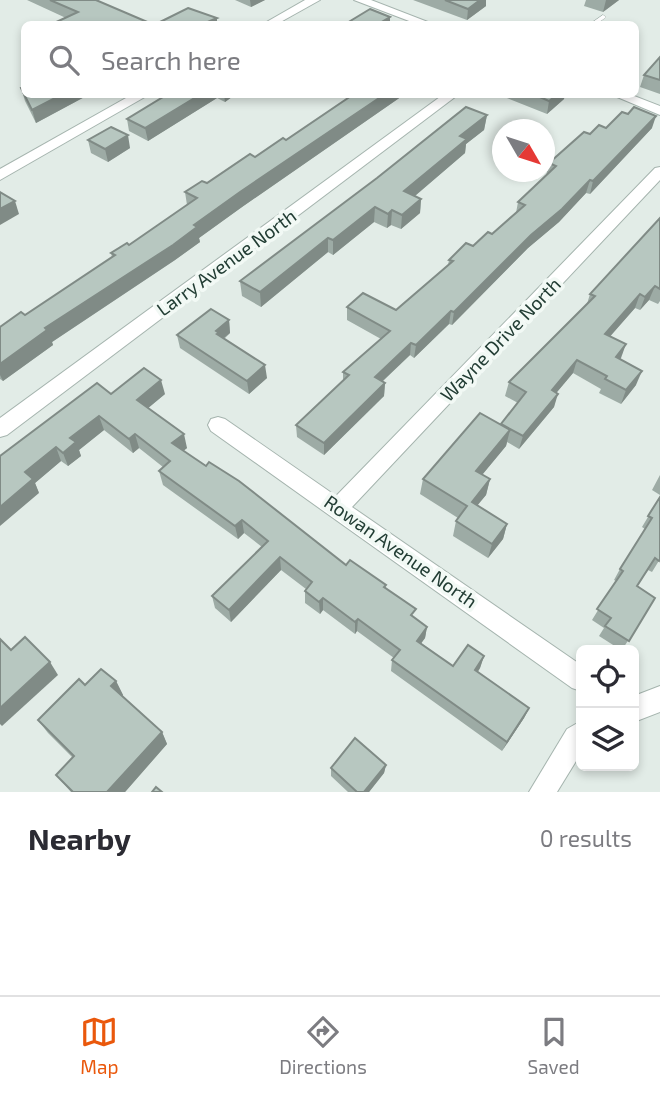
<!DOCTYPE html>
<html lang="en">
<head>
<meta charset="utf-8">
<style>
	:root { --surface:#fff; --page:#f2f2f3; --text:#2b2b33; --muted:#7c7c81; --line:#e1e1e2; --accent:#ea580c }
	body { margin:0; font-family:"Exo 2",sans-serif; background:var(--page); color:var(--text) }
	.controls { position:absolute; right:21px; bottom:21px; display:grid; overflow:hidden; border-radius:10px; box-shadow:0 4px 10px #0003 }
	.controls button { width:63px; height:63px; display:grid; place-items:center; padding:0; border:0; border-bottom:2px solid var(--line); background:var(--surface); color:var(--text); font:35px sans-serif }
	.compass { position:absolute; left:492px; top:119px; width:63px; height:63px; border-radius:50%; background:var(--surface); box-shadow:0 4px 10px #0003; rotate:129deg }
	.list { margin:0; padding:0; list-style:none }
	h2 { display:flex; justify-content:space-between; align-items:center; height:91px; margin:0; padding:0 28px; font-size:30px }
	h2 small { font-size:23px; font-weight:400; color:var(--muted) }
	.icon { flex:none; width:38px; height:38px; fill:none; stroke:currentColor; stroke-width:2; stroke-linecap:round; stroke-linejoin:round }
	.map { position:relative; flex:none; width:660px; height:792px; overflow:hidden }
	.search { position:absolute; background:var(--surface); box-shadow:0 4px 10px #0003; left:21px; right:21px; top:21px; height:77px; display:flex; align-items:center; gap:18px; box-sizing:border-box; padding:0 24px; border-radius:10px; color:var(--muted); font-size:26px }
	.sheet { height:203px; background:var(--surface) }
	nav { display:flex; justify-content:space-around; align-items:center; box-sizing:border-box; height:98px; border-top:2px solid var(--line); background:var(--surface); font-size:19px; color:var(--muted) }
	nav a { display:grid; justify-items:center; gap:4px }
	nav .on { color:var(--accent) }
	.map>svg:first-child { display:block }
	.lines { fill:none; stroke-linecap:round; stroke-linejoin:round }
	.service-casing { stroke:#a5b4ae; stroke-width:1 }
	.minor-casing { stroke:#a5b4ae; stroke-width:2 }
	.service { fill:#fff; fill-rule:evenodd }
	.minor { fill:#fff; fill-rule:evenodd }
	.wall { fill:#9daba5 }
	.shaded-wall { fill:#808b86 }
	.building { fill:#b7c7c0; stroke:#808b86; stroke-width:2 }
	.labels { text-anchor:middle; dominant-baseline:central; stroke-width:7; stroke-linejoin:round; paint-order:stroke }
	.street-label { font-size:19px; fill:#223d34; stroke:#f2f9f5 }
</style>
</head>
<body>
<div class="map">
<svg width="660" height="792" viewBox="0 0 660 792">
	<rect width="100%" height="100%" fill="#e2ece7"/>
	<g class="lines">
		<defs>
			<path id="service" d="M 603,15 L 606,17 L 605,18 L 596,24 L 590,24 Z"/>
			<g id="minor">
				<path d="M 305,0 L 320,0 L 277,24 L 263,24 Z"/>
				<path d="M 354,0 L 371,0 L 433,24 L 417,24 Z"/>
				<path d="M 133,94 L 150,94 L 0,180 L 0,169 Z"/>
				<path d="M 444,94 L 459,94 L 7,435 L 0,437 L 0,418 Z"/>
				<path d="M 610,94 L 629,94 L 660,106 L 660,115 Z"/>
				<path d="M 660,167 L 660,180 L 352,507 L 581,665 L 581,691 L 572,688 L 211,431 L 208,425 L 211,419 L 218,417 L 225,419 L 336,496 L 655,168 Z"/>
				<path d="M 660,686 L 660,712 L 634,722 L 634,696 Z"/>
				<path d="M 581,721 L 581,753 L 557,792 L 529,792 L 567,729 Z"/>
			</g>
		</defs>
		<use href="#service" class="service-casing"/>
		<use href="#minor" class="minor-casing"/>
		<use href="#service" class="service"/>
		<use href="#minor" class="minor"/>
	</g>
	<g class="wall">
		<path d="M 27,0 L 96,0 L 152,24 L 66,18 Z"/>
		<path d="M 235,0 L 265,0 L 251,7 Z"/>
		<path d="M 413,0 L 486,0 L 486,6 L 467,20 Z"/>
		<path d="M 586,0 L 619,0 L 603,12 L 584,6 Z"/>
		<path d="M 660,57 L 660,94 L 640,87 L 644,75 Z"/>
		<path d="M 21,88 L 90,94 L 36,123 L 25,101 Z"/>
		<path d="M 168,94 L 236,94 L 225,102 L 217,98 L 148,141 L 129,131 L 127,119 Z"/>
		<path d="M 354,94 L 405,94 L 242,207 L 199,238 L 200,242 L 175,260 L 52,342 L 53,345 L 3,381 L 0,379 L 0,327 L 25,315 L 112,257 L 111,253 L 129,245 L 187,205 L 185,192 L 207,183 L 286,140 Z"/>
		<path d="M 503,94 L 565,94 L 564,99 L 547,114 L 502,96 Z"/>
		<path d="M 487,115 L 484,130 L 466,144 L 465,153 L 415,196 L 421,199 L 420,213 L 401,229 L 391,225 L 387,228 L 374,222 L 333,255 L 328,252 L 261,307 L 242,296 L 240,281 Z"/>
		<path d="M 606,128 L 652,128 L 590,194 L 586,193 L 559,222 L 528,248 L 452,325 L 449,324 L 414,358 L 410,355 L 382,382 L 385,383 L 384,396 L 324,455 L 297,437 L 296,425 L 343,381 L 343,372 L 381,339 L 347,320 L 347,307 L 396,310 L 448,265 L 449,260 L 492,234 L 516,213 L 518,202 L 546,176 L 549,163 L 590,134 Z"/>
		<path d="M 88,140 L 130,148 L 108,162 L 91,153 Z"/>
		<path d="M 660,218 L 660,301 L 658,304 L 649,300 L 640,310 L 635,308 L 610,336 L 621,358 L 619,359 L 636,385 L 621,404 L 599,393 L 601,389 L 573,373 L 556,393 L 554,407 L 519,449 L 507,442 L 506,446 L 482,475 L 490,479 L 486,495 L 477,505 L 507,524 L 503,539 L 488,558 L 453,536 L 456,521 L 458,518 L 420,494 L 423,479 L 501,425 L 518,403 L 505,396 L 509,382 L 587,304 L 590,294 Z"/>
		<path d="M 229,320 L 230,333 L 224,339 L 267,378 L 249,394 L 180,348 L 177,335 Z"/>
		<path d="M 111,394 L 165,394 L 148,408 L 187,448 L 183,451 L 346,565 L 386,585 L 385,588 L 414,617 L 427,627 L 425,638 L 421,643 L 453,666 L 484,656 L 480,668 L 478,672 L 529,708 L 524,718 L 502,751 L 391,671 L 392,660 L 394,658 L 357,631 L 355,634 L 323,610 L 320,614 L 305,603 L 305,591 L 306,589 L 281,570 L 231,622 L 215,608 L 212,596 L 262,547 L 244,533 L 238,539 L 163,485 L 159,471 L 163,467 L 139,448 L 133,453 L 104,430 L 79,450 L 81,456 L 68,466 L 61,461 L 35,483 L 39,493 L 0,456 Z"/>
		<path d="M 660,475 L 660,495 L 652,490 Z"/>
		<path d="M 660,497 L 660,559 L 652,572 L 648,570 L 637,586 L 655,598 L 622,650 L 621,650 L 599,636 L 604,628 L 592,620 L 616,581 L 614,580 L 620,569 L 645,529 L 642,527 Z"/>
		<path d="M 116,681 L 123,695 L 122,696 L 162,732 L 167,744 L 125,792 L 71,792 L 56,775 L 73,758 L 48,733 L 38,720 L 85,685 Z"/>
		<path d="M 386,765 L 384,773 L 369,792 L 348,792 L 331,776 L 331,768 Z"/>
	</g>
	<g class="shaded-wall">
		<path d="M 250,0 L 265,0 L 251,7 Z"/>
		<path d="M 480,0 L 486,0 L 486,6 L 467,20 L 468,9 Z"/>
		<path d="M 606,0 L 619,0 L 603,12 Z"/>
		<path d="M 390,17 L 390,24 L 378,24 Z"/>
		<path d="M 217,18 L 217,24 L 203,24 Z"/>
		<path d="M 63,94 L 90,94 L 36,123 L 32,110 Z"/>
		<path d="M 201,94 L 217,94 L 217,98 L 148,141 L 145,128 Z"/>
		<path d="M 224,94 L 236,94 L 225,102 Z"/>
		<path d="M 385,94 L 405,94 L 242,207 L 199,238 L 200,242 L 175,260 L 52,342 L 53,345 L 3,381 L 0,375 L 0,364 L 45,328 L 240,192 Z"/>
		<path d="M 558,94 L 565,94 L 564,99 L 547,114 L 549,101 Z"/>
		<path d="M 487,115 L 484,130 L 466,144 L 465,153 L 403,206 L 404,191 L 460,136 Z"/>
		<path d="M 656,116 L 652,128 L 590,194 L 593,181 Z"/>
		<path d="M 128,135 L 130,148 L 108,162 L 105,149 Z"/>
		<path d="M 590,180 L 586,193 L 559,222 L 528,248 L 452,325 L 454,312 L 531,235 Z"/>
		<path d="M 421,199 L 420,213 L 401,229 L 402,215 Z"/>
		<path d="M 15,201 L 19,214 L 0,225 L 0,209 Z"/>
		<path d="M 375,207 L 374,222 L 333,255 L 333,240 Z"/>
		<path d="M 392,210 L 391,225 L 387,228 L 388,214 Z"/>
		<path d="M 328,238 L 328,252 L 261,307 L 260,292 Z"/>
		<path d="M 655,286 L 649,300 L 640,310 L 645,297 Z"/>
		<path d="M 640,294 L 635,308 L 600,348 L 605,334 Z"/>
		<path d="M 451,311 L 449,324 L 414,358 L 416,345 Z"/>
		<path d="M 229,320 L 230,333 L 220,341 L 216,331 Z"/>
		<path d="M 411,343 L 410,355 L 374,389 L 375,377 Z"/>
		<path d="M 626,344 L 621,358 L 611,371 L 616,357 Z"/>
		<path d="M 577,360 L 573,373 L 547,404 L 552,390 Z"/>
		<path d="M 265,365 L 267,378 L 249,394 L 247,381 Z"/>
		<path d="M 642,371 L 636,385 L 621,404 L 626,390 Z"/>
		<path d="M 161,380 L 165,394 L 141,414 L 137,400 Z"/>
		<path d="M 385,383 L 384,396 L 324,455 L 324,443 Z"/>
		<path d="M 558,394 L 554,407 L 519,449 L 523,436 Z"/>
		<path d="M 99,416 L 104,430 L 79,450 L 81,456 L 68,466 L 63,453 L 70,438 Z"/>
		<path d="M 510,430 L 506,446 L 472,487 L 476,471 Z"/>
		<path d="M 135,434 L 139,448 L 133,453 L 129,439 Z"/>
		<path d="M 184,434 L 187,448 L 176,457 L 172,443 Z"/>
		<path d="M 56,447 L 61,461 L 35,483 L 39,493 L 0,526 L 0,507 L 25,472 Z"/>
		<path d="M 490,479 L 486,495 L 468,517 L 472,502 Z"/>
		<path d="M 242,520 L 244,533 L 238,539 L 235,526 Z"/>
		<path d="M 507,524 L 503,539 L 488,558 L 492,544 Z"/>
		<path d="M 280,557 L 281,570 L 231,622 L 229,610 Z"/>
		<path d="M 323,598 L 323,610 L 320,614 L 319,602 Z"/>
		<path d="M 358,619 L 357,631 L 355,634 L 355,622 Z"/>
		<path d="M 427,627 L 425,638 L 415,652 L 417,641 Z"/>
		<path d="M 484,656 L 480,668 L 471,681 L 475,670 Z"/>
		<path d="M 50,662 L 58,675 L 2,726 L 0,724 L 0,708 Z"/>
		<path d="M 116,681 L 123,695 L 118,700 L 111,686 Z"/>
		<path d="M 529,708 L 524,718 L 502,751 L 507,742 Z"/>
		<path d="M 162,732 L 167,744 L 125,792 L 107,792 Z"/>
		<path d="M 386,765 L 384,773 L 369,792 L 364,792 Z"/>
	</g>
	<g class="building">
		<path d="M 50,0 L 96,0 L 152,24 L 52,24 L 78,12 Z"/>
		<path d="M 445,0 L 480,0 L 468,9 Z"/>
		<path d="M 188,8 L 217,18 L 203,24 L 156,24 Z"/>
		<path d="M 370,9 L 390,17 L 378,24 L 352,24 L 347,23 Z"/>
		<path d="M 660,57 L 660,80 L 644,75 Z"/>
		<path d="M 24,87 L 24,94 L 63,94 L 32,110 L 21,88 Z"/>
		<path d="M 168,94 L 201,94 L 145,128 L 127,119 Z"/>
		<path d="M 354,94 L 385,94 L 240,192 L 194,225 L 197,227 L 173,245 L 45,328 L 47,330 L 0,364 L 0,327 L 21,312 L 25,315 L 115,255 L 111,253 L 127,243 L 129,245 L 197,198 L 185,192 L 202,181 L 207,183 L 250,154 L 255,157 L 283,138 L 286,140 Z"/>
		<path d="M 533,94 L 558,94 L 549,101 Z"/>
		<path d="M 466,107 L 487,115 L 460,136 L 467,139 L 404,191 L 421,199 L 402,215 L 392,210 L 388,214 L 375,207 L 333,240 L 328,238 L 260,292 L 240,281 L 377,178 Z"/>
		<path d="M 634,107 L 656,116 L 593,181 L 590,180 L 562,209 L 531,235 L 454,312 L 451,311 L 416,345 L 411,343 L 375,377 L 385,383 L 324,443 L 296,425 L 349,375 L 343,372 L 390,331 L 347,307 L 363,293 L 396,310 L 453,261 L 449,260 L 466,243 L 473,246 L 488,232 L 492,234 L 525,205 L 518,202 L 556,166 L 549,163 L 584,132 L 590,134 L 599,125 L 606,128 L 622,112 L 628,114 Z"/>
		<path d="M 111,127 L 128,135 L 105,149 L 88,140 Z"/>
		<path d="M 0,192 L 15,201 L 0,209 Z"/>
		<path d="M 660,218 L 660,289 L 655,286 L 645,297 L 640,294 L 605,334 L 626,344 L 616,357 L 642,371 L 626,390 L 605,379 L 607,376 L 577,360 L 552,390 L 558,394 L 523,436 L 501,424 L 526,392 L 509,382 L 595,296 L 590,294 Z"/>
		<path d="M 211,309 L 229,320 L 216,331 L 219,333 L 217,334 L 265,365 L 247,381 L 177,335 Z"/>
		<path d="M 144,368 L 161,380 L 137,400 L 184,434 L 172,443 L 206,466 L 209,462 L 239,481 L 346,565 L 350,560 L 386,585 L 384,587 L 416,609 L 411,615 L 427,627 L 417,641 L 453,666 L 468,645 L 484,656 L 475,670 L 529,708 L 507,742 L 392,660 L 400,650 L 358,619 L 355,622 L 323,598 L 319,602 L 305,591 L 312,582 L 280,557 L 229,610 L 212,596 L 268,541 L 242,520 L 235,526 L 159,471 L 170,461 L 135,434 L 129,439 L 99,416 L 70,438 L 76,442 L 63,453 L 56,447 L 25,472 L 33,479 L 0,507 L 0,456 L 97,383 L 111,394 Z"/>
		<path d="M 480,413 L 510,430 L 476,471 L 490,479 L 472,502 L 507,524 L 492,544 L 456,521 L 467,506 L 423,479 Z"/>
		<path d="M 660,497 L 660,559 L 659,561 L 655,558 L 637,586 L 655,598 L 629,641 L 605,626 L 611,618 L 597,609 L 623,571 L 620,569 L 652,518 L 648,516 Z"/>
		<path d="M 25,637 L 50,662 L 0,708 L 0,639 L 11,650 Z"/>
		<path d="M 101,669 L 116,681 L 111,686 L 162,732 L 107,792 L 73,792 L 56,775 L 74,756 L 38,720 L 79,679 L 85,685 Z"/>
		<path d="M 355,738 L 386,765 L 364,792 L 357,792 L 331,768 Z"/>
		<path d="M 156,787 L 162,792 L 152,792 Z"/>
	</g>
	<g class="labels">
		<g class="street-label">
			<text transform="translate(226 262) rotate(-36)">Larry Avenue North</text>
			<text transform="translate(500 339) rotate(-46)">Wayne Drive North</text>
			<text transform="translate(401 551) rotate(35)">Rowan Avenue North</text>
		</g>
	</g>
</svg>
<div class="controls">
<button><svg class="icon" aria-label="locate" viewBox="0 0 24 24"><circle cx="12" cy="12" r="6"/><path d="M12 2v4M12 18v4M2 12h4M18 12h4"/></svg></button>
<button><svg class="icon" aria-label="layers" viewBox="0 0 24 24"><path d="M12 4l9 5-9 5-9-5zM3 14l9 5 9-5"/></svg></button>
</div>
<svg class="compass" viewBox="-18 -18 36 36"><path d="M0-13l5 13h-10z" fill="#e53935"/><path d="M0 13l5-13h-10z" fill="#7c7c81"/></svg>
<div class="search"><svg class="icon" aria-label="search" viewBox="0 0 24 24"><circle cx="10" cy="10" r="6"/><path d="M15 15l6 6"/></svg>Search here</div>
</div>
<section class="sheet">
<h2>Nearby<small>0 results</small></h2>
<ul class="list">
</ul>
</section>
<nav>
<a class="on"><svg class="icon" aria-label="map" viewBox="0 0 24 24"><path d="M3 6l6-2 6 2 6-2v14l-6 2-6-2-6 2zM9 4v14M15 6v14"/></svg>Map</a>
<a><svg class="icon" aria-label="directions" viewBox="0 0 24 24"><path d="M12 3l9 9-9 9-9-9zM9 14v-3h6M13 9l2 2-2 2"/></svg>Directions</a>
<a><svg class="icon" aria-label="saved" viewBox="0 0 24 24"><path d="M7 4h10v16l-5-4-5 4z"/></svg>Saved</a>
</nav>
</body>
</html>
